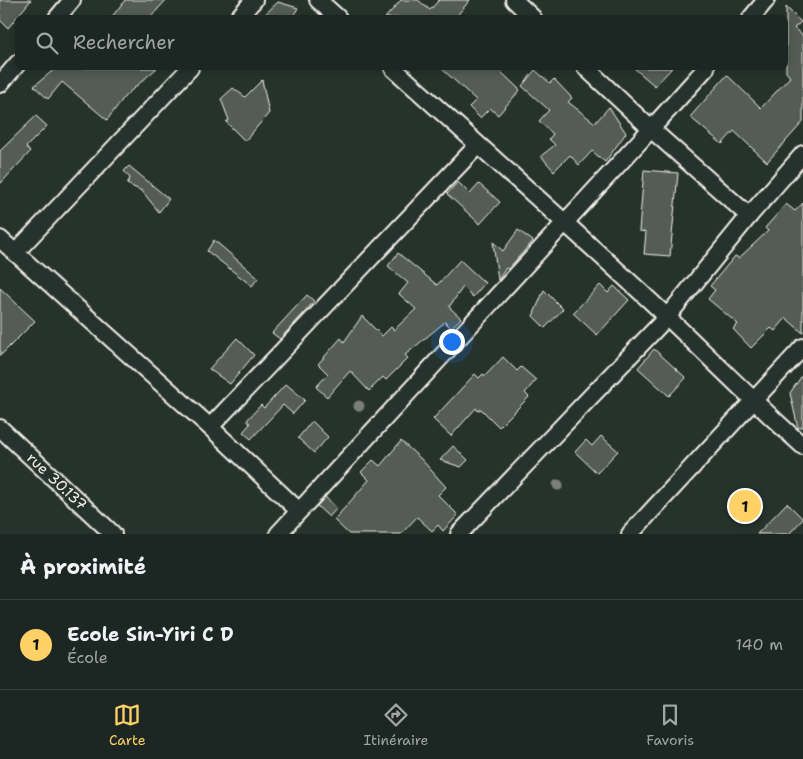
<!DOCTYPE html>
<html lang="fr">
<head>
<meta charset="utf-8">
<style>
	:root { --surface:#1c2622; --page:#252e2a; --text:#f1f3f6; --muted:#a0a5a5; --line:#3a4340; --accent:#ffd166 }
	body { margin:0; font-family:"Shantell Sans",sans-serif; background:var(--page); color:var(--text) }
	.you { position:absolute; left:451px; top:341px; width:18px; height:18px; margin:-12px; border:4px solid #fff; border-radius:50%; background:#1a73e8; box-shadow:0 0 0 8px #1a73e833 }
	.badge { display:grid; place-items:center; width:32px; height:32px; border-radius:50%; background:var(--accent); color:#111; font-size:16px; font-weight:700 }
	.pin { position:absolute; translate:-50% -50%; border:2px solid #fff; box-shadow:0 1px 5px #0006 }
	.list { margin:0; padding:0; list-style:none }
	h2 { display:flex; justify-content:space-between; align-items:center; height:65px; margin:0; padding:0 20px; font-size:21px }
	h2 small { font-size:16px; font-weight:400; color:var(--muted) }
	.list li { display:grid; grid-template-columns:32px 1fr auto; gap:15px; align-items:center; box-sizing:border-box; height:90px; padding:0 20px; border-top:1px solid var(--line) }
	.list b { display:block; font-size:19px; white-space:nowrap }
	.list p { margin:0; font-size:16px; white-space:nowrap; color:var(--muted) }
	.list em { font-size:16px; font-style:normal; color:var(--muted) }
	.icon { flex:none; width:28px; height:28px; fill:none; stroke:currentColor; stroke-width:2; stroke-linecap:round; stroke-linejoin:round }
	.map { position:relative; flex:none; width:803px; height:534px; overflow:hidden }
	.search { position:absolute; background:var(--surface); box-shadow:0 2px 8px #0003; left:15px; right:15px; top:15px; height:55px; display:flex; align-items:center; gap:12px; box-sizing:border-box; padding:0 18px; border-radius:8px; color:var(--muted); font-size:19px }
	.sheet { height:155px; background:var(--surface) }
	nav { display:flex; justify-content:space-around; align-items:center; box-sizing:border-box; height:70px; border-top:1px solid var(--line); background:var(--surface); font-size:14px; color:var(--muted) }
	nav a { display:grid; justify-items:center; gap:2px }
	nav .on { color:var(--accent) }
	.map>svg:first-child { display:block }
	.building { fill:#525c55; stroke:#f4f1e8 }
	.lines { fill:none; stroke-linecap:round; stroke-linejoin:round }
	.street-casing { stroke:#f4f1e8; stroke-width:20 }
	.street { stroke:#26332d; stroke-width:16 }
	.tree { fill:#7a8079 }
	.labels { text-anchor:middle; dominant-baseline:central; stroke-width:4; stroke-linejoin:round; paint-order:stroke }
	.street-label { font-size:15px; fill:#f4f1e8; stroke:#26332d }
</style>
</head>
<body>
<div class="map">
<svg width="803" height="534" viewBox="0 0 803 534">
	<rect width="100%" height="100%" fill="#26332d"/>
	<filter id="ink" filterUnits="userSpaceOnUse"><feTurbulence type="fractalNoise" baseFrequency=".02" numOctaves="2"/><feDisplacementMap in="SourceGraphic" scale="10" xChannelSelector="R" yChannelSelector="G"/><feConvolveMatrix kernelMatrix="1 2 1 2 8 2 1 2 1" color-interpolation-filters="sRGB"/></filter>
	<g filter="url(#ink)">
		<g class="building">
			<path d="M 0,0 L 31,0 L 8,28 L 0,20 Z"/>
			<path d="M 125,0 L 166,0 L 150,18 L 111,18 Z"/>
			<path d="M 401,0 L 418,0 L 430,10 L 439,0 L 470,0 L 455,18 L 385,18 Z"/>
			<path d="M 278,2 L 298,8 L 292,18 L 261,18 Z"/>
			<path d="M 786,7 L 801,22 L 794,28 L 803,36 L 803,122 L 767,162 L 734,131 L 722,144 L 690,117 L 727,75 L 761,108 L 790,77 L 786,72 Z"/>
			<path d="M 56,68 L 157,68 L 125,96 L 107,120 L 62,82 L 48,99 L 34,86 Z"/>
			<path d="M 441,68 L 497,68 L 520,90 L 498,115 L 490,108 L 480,118 L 469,107 L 476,100 Z"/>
			<path d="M 634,68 L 672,68 L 655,86 Z"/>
			<path d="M 535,70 L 550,83 L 554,79 L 572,98 L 568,102 L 595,123 L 609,107 L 626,133 L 605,162 L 592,151 L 579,165 L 570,155 L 554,171 L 541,156 L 555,145 L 549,139 L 553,134 L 539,121 L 549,110 L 522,86 Z"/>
			<path d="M 262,80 L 269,113 L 245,141 L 226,122 L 229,120 L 221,99 L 233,88 L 245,97 Z"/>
			<path d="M 36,116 L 47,126 L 26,147 L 30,152 L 0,184 L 0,151 Z"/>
			<path d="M 129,166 L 169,199 L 159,212 L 142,191 L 127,184 L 130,178 L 124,171 Z"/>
			<path d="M 644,170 L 678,173 L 670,256 L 644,254 L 646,232 L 639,231 Z"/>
			<path d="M 458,182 L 470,194 L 479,184 L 500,202 L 480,224 L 447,194 Z"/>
			<path d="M 803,203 L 803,333 L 786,318 L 775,331 L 771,328 L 751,348 L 733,329 L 738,324 L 708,299 L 715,290 L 710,286 L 735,256 L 739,258 L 768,231 L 765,228 L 786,204 L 795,211 Z"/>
			<path d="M 518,230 L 533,241 L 508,269 L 506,268 L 498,280 L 493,242 L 503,251 Z"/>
			<path d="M 214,240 L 258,278 L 252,286 L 207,251 Z"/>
			<path d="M 398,253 L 437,285 L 460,260 L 485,283 L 473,297 L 463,287 L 449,307 L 461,318 L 451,328 L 445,322 L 405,355 L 408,358 L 386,380 L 383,377 L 369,391 L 350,371 L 327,397 L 316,387 L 328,374 L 318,364 L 341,338 L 344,342 L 362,316 L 382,336 L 391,327 L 394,330 L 416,309 L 399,294 L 408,283 L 388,266 Z"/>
			<path d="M 600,285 L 608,293 L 614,286 L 629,300 L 597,335 L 573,313 Z"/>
			<path d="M 0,288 L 35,321 L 0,356 Z"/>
			<path d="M 544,290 L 563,309 L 545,328 L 533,316 Z"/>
			<path d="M 307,295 L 314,301 L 305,312 L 280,339 L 272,333 Z"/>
			<path d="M 237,338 L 254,355 L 230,384 L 209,369 Z"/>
			<path d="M 654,349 L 686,378 L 669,396 L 638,368 Z"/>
			<path d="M 503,357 L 517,371 L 521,367 L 536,380 L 525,393 L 529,397 L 499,427 L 481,409 L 478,411 L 476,408 L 451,436 L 433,419 L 475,374 L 479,378 L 483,374 L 485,376 Z"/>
			<path d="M 803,374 L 803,427 L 798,428 L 790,393 Z"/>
			<path d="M 286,384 L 305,400 L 293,414 L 283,405 L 251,439 L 243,432 L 250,424 L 247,420 L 261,405 L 264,408 Z"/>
			<path d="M 312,421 L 328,437 L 314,453 L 298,438 Z"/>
			<path d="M 601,436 L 618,451 L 597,473 L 575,452 L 586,440 L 592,446 Z"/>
			<path d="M 401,441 L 422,460 L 446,487 L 438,495 L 458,515 L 443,531 L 438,525 L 432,531 L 417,517 L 401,534 L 349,534 L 334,520 L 369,480 L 361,472 L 373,460 L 380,466 Z"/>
			<path d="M 453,446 L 468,460 L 461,467 L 440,460 Z"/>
			<path d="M 325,497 L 337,508 L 329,517 L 317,506 Z"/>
			<path d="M 787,503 L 803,519 L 789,534 L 757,534 Z"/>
		</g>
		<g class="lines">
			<defs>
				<g id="street">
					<path d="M 318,0 L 338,18"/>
					<path d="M 514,0 L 533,18"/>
					<path d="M 57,18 L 72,0"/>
					<path d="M 238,18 L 254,0"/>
					<path d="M 751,18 L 766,0"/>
					<path d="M 393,68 C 477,144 562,219 646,297 C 699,346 749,398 803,446"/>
					<path d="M 586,68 L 651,129 L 706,68"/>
					<path d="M 0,84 L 18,63"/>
					<path d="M 0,239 L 210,427 L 299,511"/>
					<path d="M 15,253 L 190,68"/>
					<path d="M 210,427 L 478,145"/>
					<path id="s1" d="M 0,428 L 113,534"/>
					<path d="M 278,534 L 651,129 L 749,216"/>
					<path d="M 459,534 L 667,317 L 749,216 L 803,154"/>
					<path d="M 630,534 L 803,347"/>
				</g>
			</defs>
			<use href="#street" class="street-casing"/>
			<use href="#street" class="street"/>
		</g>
		<g class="tree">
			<circle cx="359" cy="406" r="5.5"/>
			<circle cx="558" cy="485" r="5.5"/>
		</g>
	</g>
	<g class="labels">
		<g class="street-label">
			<text stroke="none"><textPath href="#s1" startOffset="78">rue 30.137</textPath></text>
		</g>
	</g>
</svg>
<div class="you"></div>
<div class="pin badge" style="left:745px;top:506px">1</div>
<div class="search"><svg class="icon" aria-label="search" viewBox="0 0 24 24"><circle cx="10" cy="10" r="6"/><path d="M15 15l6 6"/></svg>Rechercher</div>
</div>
<section class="sheet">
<h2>À proximité<small></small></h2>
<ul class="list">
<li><span class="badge">1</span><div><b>Ecole Sin-Yiri C D</b><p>École</p></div><em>140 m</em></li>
</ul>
</section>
<nav>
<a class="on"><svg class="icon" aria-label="map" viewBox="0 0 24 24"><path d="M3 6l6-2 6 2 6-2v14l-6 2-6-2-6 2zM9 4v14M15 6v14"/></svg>Carte</a>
<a><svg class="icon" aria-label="directions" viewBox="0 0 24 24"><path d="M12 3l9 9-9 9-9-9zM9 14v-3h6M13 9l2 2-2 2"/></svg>Itinéraire</a>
<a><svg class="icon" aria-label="saved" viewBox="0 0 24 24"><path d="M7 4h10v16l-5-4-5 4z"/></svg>Favoris</a>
</nav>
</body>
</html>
